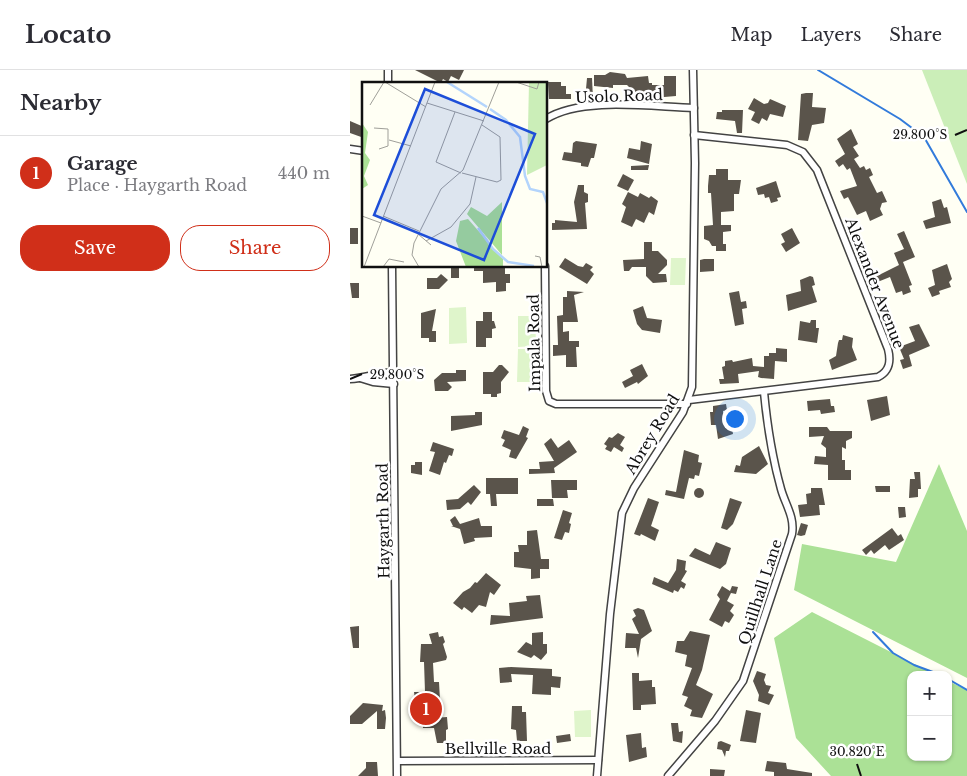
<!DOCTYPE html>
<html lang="en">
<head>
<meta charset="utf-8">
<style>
	:root { --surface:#fff; --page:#f7f7f7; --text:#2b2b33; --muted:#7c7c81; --line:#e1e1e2; --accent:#d02f19 }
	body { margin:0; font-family:"Libre Baskerville",serif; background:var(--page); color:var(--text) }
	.controls { position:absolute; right:15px; bottom:15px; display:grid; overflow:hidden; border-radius:10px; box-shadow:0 1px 4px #0004 }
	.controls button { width:45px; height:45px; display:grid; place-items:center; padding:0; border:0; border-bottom:1px solid var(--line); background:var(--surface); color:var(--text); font:25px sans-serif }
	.you { position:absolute; left:384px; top:348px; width:18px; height:18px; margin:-12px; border:4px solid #fff; border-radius:50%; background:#1a73e8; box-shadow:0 0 0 8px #1a73e833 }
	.badge { display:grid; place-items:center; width:32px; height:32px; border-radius:50%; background:var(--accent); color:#fff; font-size:16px; font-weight:700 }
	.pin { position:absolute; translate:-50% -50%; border:2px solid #fff; box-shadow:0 1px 5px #0006 }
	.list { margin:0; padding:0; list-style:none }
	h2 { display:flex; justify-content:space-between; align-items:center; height:65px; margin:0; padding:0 20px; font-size:21px }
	h2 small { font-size:16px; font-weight:400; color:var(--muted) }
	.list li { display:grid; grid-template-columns:32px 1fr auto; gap:15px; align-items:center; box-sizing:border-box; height:75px; padding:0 20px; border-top:1px solid var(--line) }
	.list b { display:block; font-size:19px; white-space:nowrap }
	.list p { margin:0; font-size:16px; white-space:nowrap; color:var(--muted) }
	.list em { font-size:16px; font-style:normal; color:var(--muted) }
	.actions { display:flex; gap:10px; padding:15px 20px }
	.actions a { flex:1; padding:11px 0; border:1px solid var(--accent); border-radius:20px; text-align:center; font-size:18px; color:var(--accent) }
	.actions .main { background:var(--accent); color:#fff }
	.map { position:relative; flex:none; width:617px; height:706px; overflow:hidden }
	header { display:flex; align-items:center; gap:30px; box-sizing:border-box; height:70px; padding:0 25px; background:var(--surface); border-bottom:1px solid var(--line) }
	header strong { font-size:24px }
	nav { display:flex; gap:28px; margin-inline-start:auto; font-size:18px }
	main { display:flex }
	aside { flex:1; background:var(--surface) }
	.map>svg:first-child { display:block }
	.green { fill:#cbeeb8 }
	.forest { fill:#abe196 }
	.pitch { fill:#dff5cb }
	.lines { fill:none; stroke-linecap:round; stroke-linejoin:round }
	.stream { stroke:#327bdb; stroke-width:2 }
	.building { fill:#5a544b }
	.minor-casing { stroke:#434343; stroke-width:9 }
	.minor { stroke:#fff; stroke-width:6 }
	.ticks { fill:none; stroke:#101010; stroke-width:2 }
	.labels { text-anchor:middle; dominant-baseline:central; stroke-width:5; stroke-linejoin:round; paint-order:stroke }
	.street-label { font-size:15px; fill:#101010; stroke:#fff }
	.inset-river { fill:none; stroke:#b3d4fc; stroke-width:2.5 }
	.inset-road { fill:none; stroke:#9f9f99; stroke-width:1 }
	.view { fill:#1d4ed8; fill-opacity:0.15; stroke:#1d4ed8; stroke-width:2.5 }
	.inset-edge { fill:none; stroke:#101010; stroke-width:2.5 }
	.ticks-label { font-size:12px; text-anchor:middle; fill:#101010; stroke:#fff; stroke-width:5; stroke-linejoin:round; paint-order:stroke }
</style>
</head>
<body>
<header>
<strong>Locato</strong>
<nav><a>Map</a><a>Layers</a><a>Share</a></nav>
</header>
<main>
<aside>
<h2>Nearby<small></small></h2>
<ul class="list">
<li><span class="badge">1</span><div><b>Garage</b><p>Place · Haygarth Road</p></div><em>440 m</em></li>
</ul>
<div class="actions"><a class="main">Save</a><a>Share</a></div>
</aside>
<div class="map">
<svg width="617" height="706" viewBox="0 0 617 706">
	<rect width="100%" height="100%" fill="#fffff4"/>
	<path class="green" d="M 572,0 L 617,0 L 617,114 Z"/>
	<g class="forest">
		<path d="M 589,394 L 617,461 L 617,608 L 444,520 L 452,474 L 546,492 Z"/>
		<path d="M 462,542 L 586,605 L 561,605 L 561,687 L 598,687 L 598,611 L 617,620 L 617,706 L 481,706 L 446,668 L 424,568 Z"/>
	</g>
	<g class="pitch">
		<path d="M 321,188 L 336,188 L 335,215 L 320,215 Z"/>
		<path d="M 116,237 L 117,273 L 99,274 L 99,238 Z"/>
		<path d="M 168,246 L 185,246 L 186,276 L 168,277 Z"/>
		<path d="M 168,279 L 185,279 L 185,312 L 167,312 Z"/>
		<path d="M 241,640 L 241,667 L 225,667 L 224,641 Z"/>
	</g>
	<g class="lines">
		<g class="stream">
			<path d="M 468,0 L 550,49 L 574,67 L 617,142"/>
			<path d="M 523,562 L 543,583 L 564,595 L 591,605"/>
			<path d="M 598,609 L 617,620"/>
		</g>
	</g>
	<g class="building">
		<path d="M 65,0 L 114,0 L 109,10 L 101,6 L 98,12 L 93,9 L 91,13 Z"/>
		<path d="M 260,2 L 275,4 L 277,8 L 298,6 L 299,13 L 302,13 L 302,15 L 314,15 L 314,6 L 326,6 L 326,26 L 279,30 L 279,17 L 277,15 L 263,15 L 263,18 L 244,16 L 244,5 L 255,5 Z"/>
		<path d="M 237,8 L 242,8 L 243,29 L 235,30 Z"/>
		<path d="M 198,12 L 211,12 L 211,16 L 216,16 L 216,24 L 221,24 L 221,29 L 199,29 Z"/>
		<path d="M 456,23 L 463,23 L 462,37 L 476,38 L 474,53 L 462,55 L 458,71 L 448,70 L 451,24 Z"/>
		<path d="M 404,28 L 414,34 L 418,33 L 420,29 L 436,36 L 433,47 L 420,44 L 417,51 L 412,48 L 409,54 L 401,50 L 405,42 L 398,39 Z"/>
		<path d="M 372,40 L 393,40 L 392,63 L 387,63 L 385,51 L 366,49 L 367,42 L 372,42 Z"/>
		<path d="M 0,51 L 14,57 L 14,68 L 0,63 Z"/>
		<path d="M 501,59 L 508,74 L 503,77 L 509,86 L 504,89 L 510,98 L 514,96 L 516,100 L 520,98 L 523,105 L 519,107 L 527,123 L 532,121 L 537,132 L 532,133 L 530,139 L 533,145 L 520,151 L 516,141 L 507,145 L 498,127 L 494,129 L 490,121 L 507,116 L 500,98 L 497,100 L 493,94 L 489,97 L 485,91 L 495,84 L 487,69 Z"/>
		<path d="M 226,71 L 247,74 L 244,88 L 241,88 L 238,97 L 231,96 L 231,93 L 212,90 L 214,82 L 222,83 L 223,73 Z"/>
		<path d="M 291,71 L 302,74 L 299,94 L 277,88 L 279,78 L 290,80 Z"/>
		<path d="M 299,95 L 298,100 L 281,100 L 281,96 Z"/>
		<path d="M 366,99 L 378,99 L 378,110 L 391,110 L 389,124 L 384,124 L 384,141 L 371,142 L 371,155 L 381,155 L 381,161 L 373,162 L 373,174 L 376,174 L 376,181 L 366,181 L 366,176 L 362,176 L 359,171 L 354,169 L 354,156 L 363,155 L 361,123 L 358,123 L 358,116 L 359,105 L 366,105 Z"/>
		<path d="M 273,104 L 284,110 L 278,121 L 267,116 Z"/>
		<path d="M 426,111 L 431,127 L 427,128 L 428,131 L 421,133 L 419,127 L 415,128 L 414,124 L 408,125 L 406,118 Z"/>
		<path d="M 228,115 L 234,115 L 234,122 L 238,124 L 238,132 L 235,133 L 237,159 L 202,160 L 202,153 L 205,153 L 205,150 L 227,152 L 224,132 Z"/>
		<path d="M 278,122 L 288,127 L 290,123 L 299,128 L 301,126 L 308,131 L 304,145 L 299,142 L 294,153 L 286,149 L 282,157 L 271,152 L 276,137 L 272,134 Z"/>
		<path d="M 591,129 L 594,138 L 597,137 L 601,153 L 576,159 L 573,151 L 585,147 L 582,132 Z"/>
		<rect x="0" y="158" width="8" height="16"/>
		<path d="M 442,158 L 450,173 L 436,182 L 431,174 L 435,172 L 431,164 Z"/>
		<path d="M 554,161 L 565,187 L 553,192 L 562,215 L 559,216 L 561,222 L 553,225 L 552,221 L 546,223 L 540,207 L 525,213 L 523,208 L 549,195 L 544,183 L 554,179 L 547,164 Z"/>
		<path d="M 294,172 L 302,172 L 302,181 L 308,181 L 317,190 L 317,195 L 308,204 L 316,204 L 317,212 L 303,213 L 296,206 L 296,197 L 282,197 L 279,201 L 274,201 L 273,190 L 294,189 Z"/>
		<path d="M 215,188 L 228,196 L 233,197 L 236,193 L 243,197 L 240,200 L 244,204 L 237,214 L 209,197 Z"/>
		<path d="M 354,189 L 364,189 L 364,201 L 350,202 L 350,190 Z"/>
		<path d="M 597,194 L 602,209 L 599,212 L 601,217 L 589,221 L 590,224 L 582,227 L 578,218 L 585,215 L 582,200 Z"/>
		<rect x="101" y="196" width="8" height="12"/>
		<path d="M 124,196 L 155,197 L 155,204 L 160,204 L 160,213 L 156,213 L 156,221 L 146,222 L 146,212 L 133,213 L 133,201 L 124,201 Z"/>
		<path d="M 91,204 L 98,210 L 89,219 L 77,219 L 77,208 L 87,208 Z"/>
		<path d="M 460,206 L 463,207 L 465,215 L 462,216 L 467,232 L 438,241 L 436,225 L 451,221 L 450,210 Z"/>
		<path d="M 0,213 L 9,213 L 9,228 L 2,228 Z"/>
		<path d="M 217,221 L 234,222 L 224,225 L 228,252 L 213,252 L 213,262 L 219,261 L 219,271 L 229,271 L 229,277 L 226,277 L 227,297 L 216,297 L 216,285 L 203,286 L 203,275 L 208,275 L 207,246 L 213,245 L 213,227 L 217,227 Z"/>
		<path d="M 389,221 L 391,232 L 396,231 L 397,238 L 392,239 L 394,254 L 385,256 L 379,223 Z"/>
		<path d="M 293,236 L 297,248 L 312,250 L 310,263 L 292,260 L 287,254 L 283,240 Z"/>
		<path d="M 86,239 L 82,261 L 86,261 L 86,272 L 79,272 L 79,268 L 71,268 L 71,243 Z"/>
		<path d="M 133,242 L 142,242 L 142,251 L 144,251 L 146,258 L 142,259 L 142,268 L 136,268 L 136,277 L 126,277 L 126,251 L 133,251 Z"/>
		<path d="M 461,250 L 466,250 L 466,258 L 469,258 L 467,273 L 448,270 L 450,251 L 460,253 Z"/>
		<path d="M 569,254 L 580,276 L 559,285 L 562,296 L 553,299 L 550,290 L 554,289 L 549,277 L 565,271 L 559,257 Z"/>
		<path d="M 493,265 L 503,268 L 502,277 L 507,290 L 482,300 L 479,290 L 486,286 L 488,273 L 489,270 L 492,270 Z"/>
		<path d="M 426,278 L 437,279 L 437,292 L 425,291 L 424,309 L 411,308 L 408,307 L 409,301 L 388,304 L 389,313 L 370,314 L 369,309 L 374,309 L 372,297 L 375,296 L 375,291 L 382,290 L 383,292 L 402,288 L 403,296 L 414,297 L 414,286 L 419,286 L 419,283 L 426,283 Z"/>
		<path d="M 292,294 L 298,306 L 288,314 L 287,312 L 275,318 L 272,312 L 283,306 L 280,300 Z"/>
		<path d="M 149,295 L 152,295 L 159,302 L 151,312 L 151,323 L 147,324 L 147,327 L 141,327 L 141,324 L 133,324 L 133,302 L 143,302 Z"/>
		<path d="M 106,300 L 116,300 L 116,311 L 97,312 L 102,317 L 98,321 L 85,321 L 84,310 L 92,303 L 106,303 Z"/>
		<path d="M 537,326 L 540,345 L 521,351 L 517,330 Z"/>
		<path d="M 480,329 L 481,336 L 484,336 L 485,342 L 471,344 L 470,340 L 458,341 L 457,331 Z"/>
		<path d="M 376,334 L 377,340 L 373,341 L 375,358 L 382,358 L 383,364 L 368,369 L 366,355 L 361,355 L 360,342 L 363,342 L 363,336 Z"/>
		<path d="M 125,342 L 132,342 L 132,355 L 101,361 L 101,346 L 125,345 Z"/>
		<path d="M 173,356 L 179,359 L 176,367 L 178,368 L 166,389 L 159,387 L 161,380 L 152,376 L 155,370 L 151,368 L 154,360 L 169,365 Z"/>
		<path d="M 459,357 L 477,357 L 480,361 L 502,361 L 502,368 L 496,371 L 496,379 L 492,377 L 492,390 L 495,390 L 495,400 L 501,400 L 501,410 L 478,410 L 478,395 L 464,394 L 465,386 L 476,387 L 476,378 L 471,374 L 474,366 L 459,367 Z"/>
		<path d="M 268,363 L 275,367 L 270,375 L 274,378 L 272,382 L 264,377 L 261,382 L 255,379 L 257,376 L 254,374 L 259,367 L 262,368 Z"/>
		<path d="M 201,368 L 208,378 L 219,370 L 227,382 L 204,398 L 205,403 L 179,404 L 179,399 L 190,399 L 189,392 L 204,391 L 194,374 Z"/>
		<path d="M 83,372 L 104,379 L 102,386 L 99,385 L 96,393 L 94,392 L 90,405 L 79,401 L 85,382 L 80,381 Z"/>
		<path d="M 409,376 L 418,394 L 406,404 L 384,402 L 386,395 L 390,396 L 392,387 Z"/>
		<path d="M 334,380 L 349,385 L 348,392 L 352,393 L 349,406 L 345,405 L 344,409 L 339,408 L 334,429 L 315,425 L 316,420 L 326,422 Z"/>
		<path d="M 65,392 L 72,392 L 72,405 L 61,403 L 61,395 L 65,395 Z"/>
		<path d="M 564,402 L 570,402 L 571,419 L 568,419 L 568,427 L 559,428 L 560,409 L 565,409 Z"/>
		<path d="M 136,408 L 168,408 L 168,424 L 146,424 L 147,436 L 141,436 L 140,424 L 136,424 Z"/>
		<path d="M 201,410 L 227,410 L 227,420 L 217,420 L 218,428 L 202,428 Z"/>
		<path d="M 124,415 L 131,422 L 121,435 L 118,432 L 110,439 L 97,440 L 96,430 L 108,429 Z"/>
		<path d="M 525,416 L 540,416 L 540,422 L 526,422 Z"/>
		<circle cx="349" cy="423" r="5"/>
		<path d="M 461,418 L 472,418 L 475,435 L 469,435 L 470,445 L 450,447 L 448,435 L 457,434 L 456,424 L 461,423 Z"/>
		<path d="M 298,428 L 309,432 L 301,456 L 309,460 L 305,471 L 291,464 L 290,466 L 284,464 Z"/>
		<path d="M 380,428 L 392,432 L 383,454 L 377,460 L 371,458 Z"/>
		<path d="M 187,429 L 203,429 L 204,436 L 187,436 Z"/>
		<path d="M 548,437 L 555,437 L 556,447 L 549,448 Z"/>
		<path d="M 213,440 L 222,443 L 219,453 L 221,454 L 219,463 L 215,462 L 212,470 L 204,468 Z"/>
		<path d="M 105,446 L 110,454 L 129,448 L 131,456 L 142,456 L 142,467 L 124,468 L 125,471 L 114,474 L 110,459 L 101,456 L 103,456 L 100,450 Z"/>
		<path d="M 451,453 L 458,455 L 455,465 L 451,466 L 447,465 Z"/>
		<path d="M 542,458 L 548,466 L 551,464 L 554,470 L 539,480 L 535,475 L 524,484 L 521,480 L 516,485 L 512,480 Z"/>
		<path d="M 187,460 L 191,489 L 199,489 L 199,499 L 190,499 L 190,508 L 181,509 L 181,499 L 164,497 L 164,482 L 169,482 L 168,475 L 177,475 L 177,461 Z"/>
		<path d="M 366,472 L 381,478 L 376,494 L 370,499 L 339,486 L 345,478 L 360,485 Z"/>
		<path d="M 327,489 L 336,491 L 335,500 L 337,501 L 331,511 L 336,514 L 334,519 L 331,517 L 328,522 L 324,520 L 323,523 L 302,514 L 304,507 L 318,513 L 326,500 Z"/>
		<path d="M 136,503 L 151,515 L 144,525 L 140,522 L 136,537 L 129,535 L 122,543 L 114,537 L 112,540 L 103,533 L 113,522 L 120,518 L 125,512 L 127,513 Z"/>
		<path d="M 372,516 L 380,521 L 382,516 L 388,517 L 386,524 L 381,523 L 377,531 L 384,535 L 380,541 L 384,545 L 379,553 L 375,551 L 372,557 L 359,550 L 370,529 L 367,525 Z"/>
		<path d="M 190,525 L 193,548 L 140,555 L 141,545 L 160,546 L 159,533 L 177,531 L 176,526 Z"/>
		<path d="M 288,538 L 294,540 L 302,561 L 291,569 L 288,588 L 286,578 L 275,578 L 276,563 L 289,564 L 282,549 L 286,546 L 283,540 Z"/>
		<path d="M 9,556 L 9,578 L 3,578 L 0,557 Z"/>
		<path d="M 340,561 L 360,565 L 352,600 L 346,615 L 363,624 L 352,648 L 340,646 L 342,640 L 334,636 L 338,627 L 332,625 L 342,598 L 335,596 L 337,585 L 325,582 L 327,571 L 334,571 Z"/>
		<path d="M 88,562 L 89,567 L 93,566 L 95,572 L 93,574 L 97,587 L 96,590 L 83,593 L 84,612 L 89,612 L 90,630 L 85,630 L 85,648 L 97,647 L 98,659 L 96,660 L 96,673 L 87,673 L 84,658 L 73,658 L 72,642 L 67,642 L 64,622 L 75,622 L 74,592 L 70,592 L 71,574 L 82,574 L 79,564 Z"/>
		<path d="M 193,562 L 193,574 L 197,574 L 197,583 L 191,590 L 184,585 L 181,588 L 167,582 L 176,572 L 182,575 L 182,563 Z"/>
		<path d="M 161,597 L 202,599 L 202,606 L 211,607 L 210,618 L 201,617 L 201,625 L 182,624 L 183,605 L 161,604 L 162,612 L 150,613 L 149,598 Z"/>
		<path d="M 407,601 L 416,604 L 414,610 L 416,615 L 421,616 L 418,623 L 424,625 L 419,635 L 408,631 L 409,625 L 403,611 Z"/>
		<path d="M 282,603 L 289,603 L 289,611 L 302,610 L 302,617 L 305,617 L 306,634 L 291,635 L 291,640 L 283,640 Z"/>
		<path d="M 13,633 L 33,635 L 32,641 L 35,640 L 36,648 L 35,659 L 27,659 L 27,641 L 12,654 L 0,654 L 0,646 Z"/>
		<path d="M 162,636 L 172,636 L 172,642 L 176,642 L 177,671 L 167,671 L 166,660 L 161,659 Z"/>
		<path d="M 396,640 L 411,643 L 406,673 L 390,671 Z"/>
		<path d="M 321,653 L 328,653 L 329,662 L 333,661 L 332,673 L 323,671 Z"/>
		<path d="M 291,663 L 292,678 L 296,677 L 297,687 L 279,692 L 276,665 Z"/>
		<path d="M 220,664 L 221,671 L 207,673 L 206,666 Z"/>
		<path d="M 371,671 L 381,675 L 379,681 L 376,681 L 375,687 L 372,680 L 367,679 L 368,672 Z"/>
		<path d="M 417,691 L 436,693 L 437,699 L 462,703 L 462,706 L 424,706 L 424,702 L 415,701 Z"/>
		<path d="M 16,692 L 27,692 L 28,706 L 8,706 L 16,698 Z"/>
		<path d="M 360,699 L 375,700 L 374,706 L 360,706 Z"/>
	</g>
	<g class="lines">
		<defs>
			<g id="minor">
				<path d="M 38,14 L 38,0"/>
				<path d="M 196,49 C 232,26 303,37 344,38"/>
				<path d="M 0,79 L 14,81"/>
				<path d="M 42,196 L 47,706"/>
				<path d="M 195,196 L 196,321 L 199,331 L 206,334 L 337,334"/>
				<path d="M 10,308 L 23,312 L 44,314"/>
				<path d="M 0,309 C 15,308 28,303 43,302"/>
				<path d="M 339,330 L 528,307 C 540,301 541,291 538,279 L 467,100 L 453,82 L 437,75 L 344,65"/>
				<path d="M 48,691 L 248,690"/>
				<path d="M 247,706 L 260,544 L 272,443 L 284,418 L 333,342 L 342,317 L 345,93 L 343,0"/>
				<path d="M 318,706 L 365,651 L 393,611 L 442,464 C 445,447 435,434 431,419 C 422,387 417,354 414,322"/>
			</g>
		</defs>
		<use href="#minor" class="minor-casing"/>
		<use href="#minor" class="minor"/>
	</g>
	<path class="ticks" d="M 605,65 L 617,60M 0,309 L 12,304M 507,694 L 511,706"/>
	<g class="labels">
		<g class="street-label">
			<text transform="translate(269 26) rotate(-2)">Usolo Road</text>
			<text transform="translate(525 213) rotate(69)">Alexander Avenue</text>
			<text transform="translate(184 273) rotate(-91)">Impala Road</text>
			<text transform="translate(302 364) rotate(-59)">Abrey Road</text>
			<text transform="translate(33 451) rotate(-91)">Haygarth Road</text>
			<text transform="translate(410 522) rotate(-72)">Quillhall Lane</text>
			<text x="148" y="678">Bellville Road</text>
		</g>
	</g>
	<g transform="translate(12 12)">
		<rect width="185" height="185" fill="#fffff4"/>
		<path d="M 167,0 L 185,0 L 185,83 L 165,93 Z" fill="#cbeeb8"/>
		<path d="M 0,41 L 6,50 L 3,71 L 8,78 L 2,94 L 6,103 L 0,107 ZM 140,120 L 140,173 L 105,132 L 109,125 L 125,134 ZM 106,137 L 141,177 L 141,185 L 104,185 L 94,159 L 98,139 Z" fill="#abe196"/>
		<path class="inset-river" d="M 85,0 L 125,25M 128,27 L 144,38 L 158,55 L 163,94 L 168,107 L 181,110 L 185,121M 116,146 L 131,167 L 146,180 L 172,184"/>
		<path class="inset-road" d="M 23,0 L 64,25M 154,0 L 175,7 L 177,0M 65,21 L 122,39M 8,23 L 22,0M 93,30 L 74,80 L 99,91M 12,46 L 26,47 L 26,64 L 17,67M 27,58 L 49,64M 100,91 L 135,100 L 139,98 L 138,55 L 120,43M 0,134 L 19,141M 21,134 L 57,149M 56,152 L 69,163M 64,159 L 89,145 L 108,122 L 114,95M 173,174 L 178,175 L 180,185M 2,185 L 73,0M 21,185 L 27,177 L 42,180M 57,185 L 50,173 L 52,161 L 79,107 L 101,88 L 137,0"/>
		<path class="view" d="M 63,7 L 173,52 L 122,178 L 12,133 Z"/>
		<rect width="185" height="185" class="inset-edge"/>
	</g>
	<g class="ticks-label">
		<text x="570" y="69">29.800°S</text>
		<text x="47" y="309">29.800°S</text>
		<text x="507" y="686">30.820°E</text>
	</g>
</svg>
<div class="controls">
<button>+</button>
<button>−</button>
</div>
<div class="you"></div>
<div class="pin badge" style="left:76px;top:639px">1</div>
</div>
</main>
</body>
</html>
